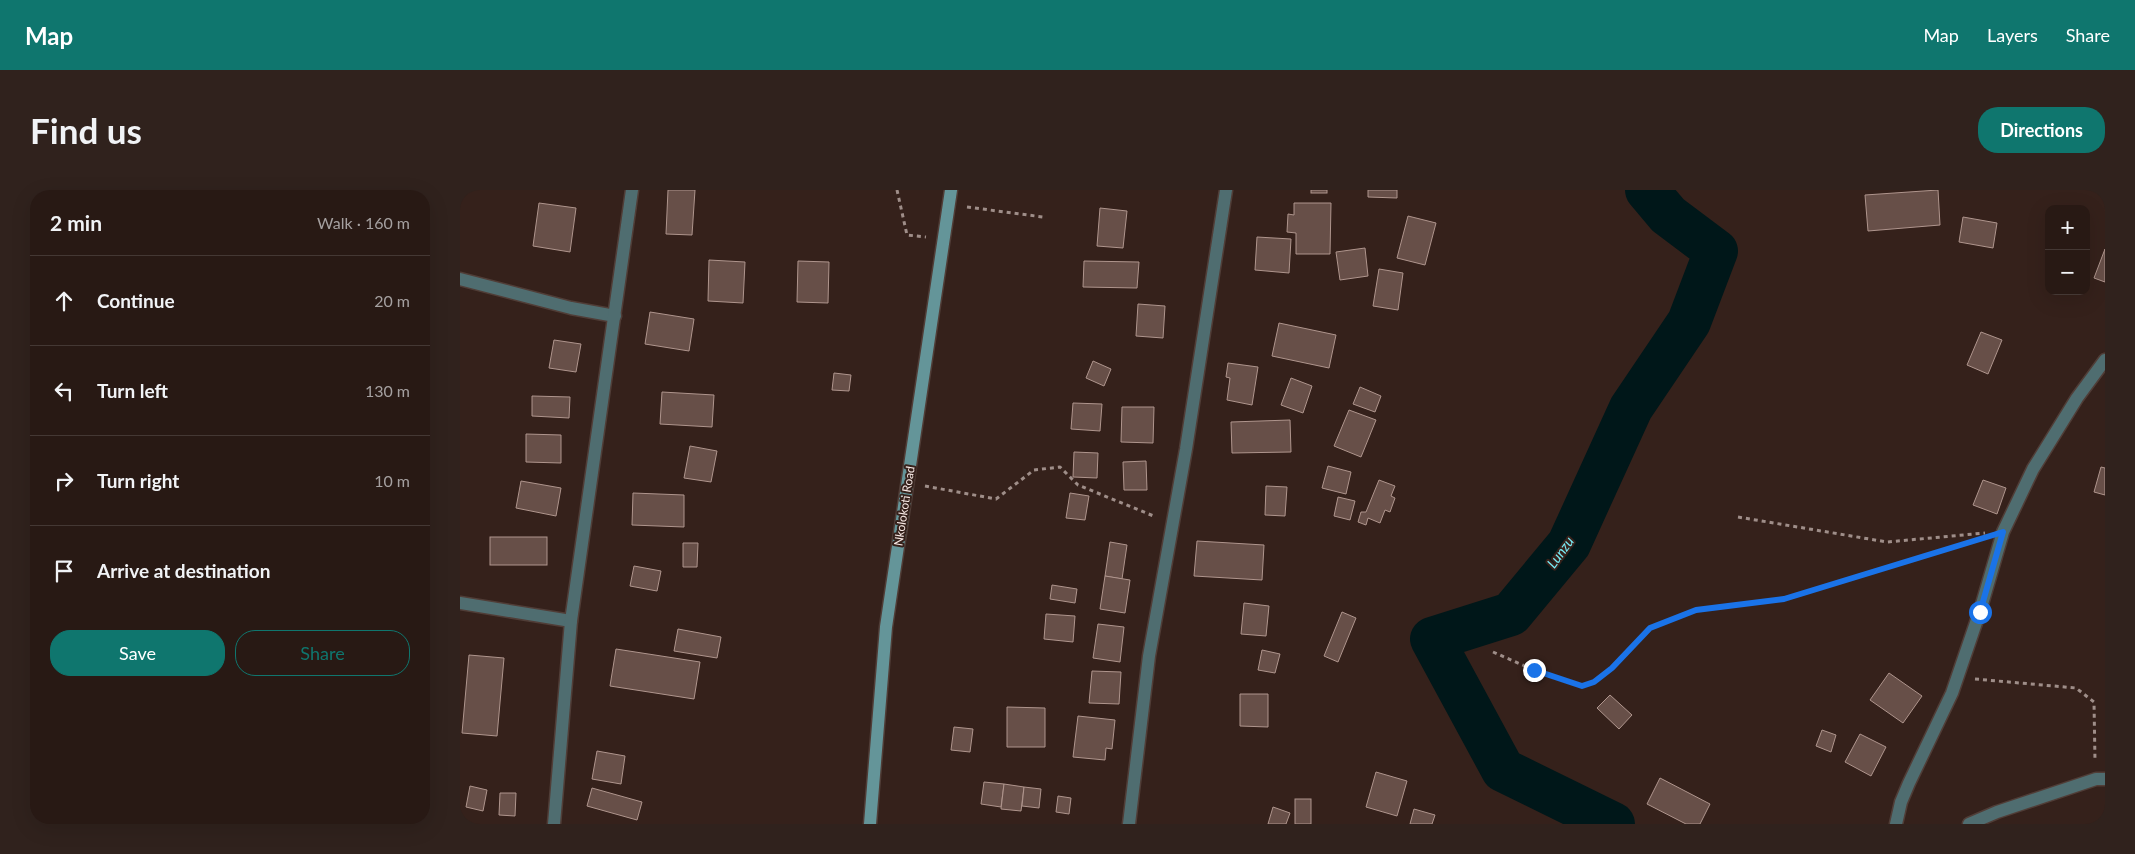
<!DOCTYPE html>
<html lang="en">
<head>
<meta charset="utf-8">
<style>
	:root { --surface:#281914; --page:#30221d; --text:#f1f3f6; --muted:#a5a0a0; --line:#443834; --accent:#0f766e }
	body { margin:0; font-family:Lato,sans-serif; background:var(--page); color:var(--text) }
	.controls { position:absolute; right:15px; top:15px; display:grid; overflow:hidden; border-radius:10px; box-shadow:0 5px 20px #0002 }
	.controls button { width:45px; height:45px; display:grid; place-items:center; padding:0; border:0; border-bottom:1px solid var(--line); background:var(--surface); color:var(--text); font:25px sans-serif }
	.stop { position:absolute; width:15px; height:15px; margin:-11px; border:4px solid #1a73e8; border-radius:50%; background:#fff }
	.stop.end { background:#1a73e8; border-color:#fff; box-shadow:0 1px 5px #0008 }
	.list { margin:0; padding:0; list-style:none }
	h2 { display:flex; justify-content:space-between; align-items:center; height:65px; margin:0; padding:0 20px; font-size:21px }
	h2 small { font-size:16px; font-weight:400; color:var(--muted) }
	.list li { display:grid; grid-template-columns:32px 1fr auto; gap:15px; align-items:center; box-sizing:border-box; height:90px; padding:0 20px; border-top:1px solid var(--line) }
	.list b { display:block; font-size:19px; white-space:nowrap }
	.list em { font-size:16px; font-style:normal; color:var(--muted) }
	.actions { display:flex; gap:10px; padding:15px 20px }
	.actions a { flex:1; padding:11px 0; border:1px solid var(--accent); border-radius:20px; text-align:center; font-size:18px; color:var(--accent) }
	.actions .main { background:var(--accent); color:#fff }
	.icon { flex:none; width:28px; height:28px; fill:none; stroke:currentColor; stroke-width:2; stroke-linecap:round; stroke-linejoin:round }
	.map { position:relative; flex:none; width:1645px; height:634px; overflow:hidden; border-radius:20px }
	header { display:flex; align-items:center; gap:30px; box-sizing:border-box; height:70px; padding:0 25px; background:var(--accent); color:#fff }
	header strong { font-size:24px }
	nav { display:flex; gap:28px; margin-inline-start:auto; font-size:18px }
	.intro { display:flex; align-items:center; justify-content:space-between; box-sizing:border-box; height:120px; padding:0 30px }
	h1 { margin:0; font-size:35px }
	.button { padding:12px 22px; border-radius:20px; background:var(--accent); color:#fff; font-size:18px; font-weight:700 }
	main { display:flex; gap:30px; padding:0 30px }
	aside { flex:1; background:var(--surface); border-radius:20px; box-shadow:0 5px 20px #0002 }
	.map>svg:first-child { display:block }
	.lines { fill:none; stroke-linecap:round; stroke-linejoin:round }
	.river { stroke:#001719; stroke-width:44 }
	.building { fill:#674f48; stroke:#af958d }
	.minor-casing { stroke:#503d37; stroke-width:15 }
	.secondary-casing { stroke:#503d37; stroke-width:15 }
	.path { stroke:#9f8e89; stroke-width:3; stroke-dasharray:4 4; stroke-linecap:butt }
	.minor { stroke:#4f6d70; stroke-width:12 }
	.secondary { stroke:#649599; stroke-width:12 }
	.route { stroke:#1a73e8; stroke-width:6 }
	.labels { text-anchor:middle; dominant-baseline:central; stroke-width:4; stroke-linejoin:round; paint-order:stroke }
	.street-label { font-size:12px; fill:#f7e9e5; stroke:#35211b }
	.water-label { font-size:14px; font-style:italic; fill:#79eff9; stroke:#35211b }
</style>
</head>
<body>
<header>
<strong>Map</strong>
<nav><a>Map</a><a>Layers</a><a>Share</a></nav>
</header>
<div class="intro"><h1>Find us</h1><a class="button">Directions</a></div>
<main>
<aside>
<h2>2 min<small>Walk · 160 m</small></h2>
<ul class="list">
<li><svg class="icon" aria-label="ahead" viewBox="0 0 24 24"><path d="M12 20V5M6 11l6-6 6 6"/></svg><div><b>Continue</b></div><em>20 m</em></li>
<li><svg class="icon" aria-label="left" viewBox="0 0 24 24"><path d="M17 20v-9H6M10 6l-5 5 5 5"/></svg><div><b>Turn left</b></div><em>130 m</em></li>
<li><svg class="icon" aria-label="right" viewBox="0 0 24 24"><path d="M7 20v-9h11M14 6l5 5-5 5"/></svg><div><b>Turn right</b></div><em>10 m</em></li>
<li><svg class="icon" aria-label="arrive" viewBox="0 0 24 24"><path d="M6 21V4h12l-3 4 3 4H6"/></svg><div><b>Arrive at destination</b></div></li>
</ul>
<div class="actions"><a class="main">Save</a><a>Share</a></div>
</aside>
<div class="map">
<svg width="1645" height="634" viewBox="0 0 1645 634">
	<rect width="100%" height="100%" fill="#35211b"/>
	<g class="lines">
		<path class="river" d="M 1153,634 L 1043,580 L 972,449 L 1051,424 L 1109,354 L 1171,218 L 1229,132 L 1256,61 L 1208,25 L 1187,0"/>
	</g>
	<g class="building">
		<path d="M 208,0 L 235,0 L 232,45 L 206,44 Z"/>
		<rect x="851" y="0" width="16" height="3"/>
		<path d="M 908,0 L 937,0 L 937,8 L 908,7 Z"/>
		<path d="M 1478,0 L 1480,35 L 1408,41 L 1405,5 Z"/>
		<path d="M 79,13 L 116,18 L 110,62 L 73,56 Z"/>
		<path d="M 834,13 L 871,13 L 870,64 L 836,64 L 836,43 L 827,42 L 828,24 L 834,25 Z"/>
		<path d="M 640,18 L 667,21 L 663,58 L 637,56 Z"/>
		<path d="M 948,26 L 976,33 L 965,75 L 937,68 Z"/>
		<path d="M 1503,27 L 1537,33 L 1533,58 L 1499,52 Z"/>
		<path d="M 797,47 L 831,49 L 829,83 L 795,80 Z"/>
		<path d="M 905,58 L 908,86 L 880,90 L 876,62 Z"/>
		<path d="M 1645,59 L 1645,92 L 1634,88 Z"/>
		<path d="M 249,70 L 285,72 L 283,113 L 248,111 Z"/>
		<path d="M 338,71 L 369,72 L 368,113 L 337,112 Z"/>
		<path d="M 624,71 L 679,72 L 677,98 L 623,97 Z"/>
		<path d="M 919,79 L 943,83 L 938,120 L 913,116 Z"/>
		<path d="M 678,114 L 705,116 L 703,148 L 676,146 Z"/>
		<path d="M 190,122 L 234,129 L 229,161 L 185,154 Z"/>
		<path d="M 819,133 L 876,145 L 869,178 L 812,166 Z"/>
		<path d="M 1521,142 L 1542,150 L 1528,184 L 1507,175 Z"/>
		<path d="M 94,150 L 121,154 L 116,182 L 89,178 Z"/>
		<path d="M 633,171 L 651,179 L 644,196 L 626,188 Z"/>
		<path d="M 768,173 L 798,177 L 792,215 L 767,210 L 770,188 L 766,187 Z"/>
		<path d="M 374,183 L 391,185 L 389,201 L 372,200 Z"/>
		<path d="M 831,188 L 852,196 L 843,223 L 821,215 Z"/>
		<path d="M 900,197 L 921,206 L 915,222 L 893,214 Z"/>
		<path d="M 202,202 L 254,205 L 252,237 L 200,234 Z"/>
		<path d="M 72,206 L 110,207 L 109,228 L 72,226 Z"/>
		<path d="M 613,213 L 642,214 L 640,241 L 611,239 Z"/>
		<path d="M 662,217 L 694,217 L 693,253 L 661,252 Z"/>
		<path d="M 889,220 L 916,230 L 901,267 L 874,256 Z"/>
		<path d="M 830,230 L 831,262 L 772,263 L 771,232 Z"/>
		<path d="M 66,244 L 101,245 L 101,273 L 66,272 Z"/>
		<path d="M 230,256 L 257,261 L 251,292 L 224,288 Z"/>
		<path d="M 614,262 L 638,263 L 637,288 L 613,287 Z"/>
		<path d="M 686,271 L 687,300 L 664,300 L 663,272 Z"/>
		<path d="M 868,276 L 891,282 L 886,304 L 862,298 Z"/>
		<path d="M 1641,277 L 1645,278 L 1645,305 L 1634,302 Z"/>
		<path d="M 919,290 L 935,296 L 931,306 L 935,308 L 930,322 L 925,320 L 920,333 L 908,328 L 906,335 L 898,332 L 901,322 L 906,322 Z"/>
		<path d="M 1523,290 L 1546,298 L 1537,324 L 1513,315 Z"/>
		<path d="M 61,291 L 101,298 L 96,326 L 56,318 Z"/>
		<path d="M 806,296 L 827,297 L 825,326 L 805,325 Z"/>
		<path d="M 173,303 L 224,305 L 224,337 L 172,335 Z"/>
		<path d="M 610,303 L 629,306 L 625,330 L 606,328 Z"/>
		<path d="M 878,307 L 895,311 L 890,330 L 874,326 Z"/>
		<rect x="30" y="347" width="57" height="28"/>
		<path d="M 737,351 L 804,355 L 802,390 L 734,386 Z"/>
		<path d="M 650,352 L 667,355 L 662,389 L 645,386 Z"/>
		<path d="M 223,353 L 238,353 L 237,377 L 223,377 Z"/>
		<path d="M 174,376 L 201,381 L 197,401 L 170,396 Z"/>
		<path d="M 645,386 L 670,390 L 665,423 L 640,419 Z"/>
		<path d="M 592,395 L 617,399 L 615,413 L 590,409 Z"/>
		<path d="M 784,413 L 809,416 L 806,446 L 781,444 Z"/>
		<path d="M 882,422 L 896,428 L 878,472 L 864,466 Z"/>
		<path d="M 586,424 L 615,426 L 613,452 L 584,449 Z"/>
		<path d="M 638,434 L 664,437 L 660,472 L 633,468 Z"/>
		<path d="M 218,439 L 261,447 L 257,468 L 214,461 Z"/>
		<path d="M 156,459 L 240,472 L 234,509 L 150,496 Z"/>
		<path d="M 802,460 L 820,464 L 815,483 L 798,480 Z"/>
		<path d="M 9,465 L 44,468 L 37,546 L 2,543 Z"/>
		<path d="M 632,481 L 661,482 L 659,514 L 629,513 Z"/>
		<path d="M 1429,483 L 1462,506 L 1443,533 L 1410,510 Z"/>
		<path d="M 780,504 L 808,504 L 808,537 L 780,536 Z"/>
		<path d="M 1150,505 L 1172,525 L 1159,539 L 1137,518 Z"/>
		<path d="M 547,517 L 585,518 L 585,557 L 547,557 Z"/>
		<path d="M 618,526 L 655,530 L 652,559 L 646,558 L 645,570 L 613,567 Z"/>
		<path d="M 494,537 L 513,539 L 510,562 L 491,560 Z"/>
		<path d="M 1362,540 L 1376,545 L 1371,562 L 1356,556 Z"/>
		<path d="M 1400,544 L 1426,557 L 1411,586 L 1385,572 Z"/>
		<path d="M 137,561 L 165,566 L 161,594 L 132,589 Z"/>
		<path d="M 916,582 L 947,591 L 937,626 L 906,617 Z"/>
		<path d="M 1200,588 L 1250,614 L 1240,634 L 1226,634 L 1187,614 Z"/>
		<path d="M 524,592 L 544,594 L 541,617 L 521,614 Z"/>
		<path d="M 544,594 L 564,597 L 561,621 L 541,619 Z"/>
		<path d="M 10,596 L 27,600 L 23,621 L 6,617 Z"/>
		<path d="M 564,597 L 581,599 L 579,618 L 562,616 Z"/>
		<path d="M 132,598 L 182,612 L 177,630 L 127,616 Z"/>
		<path d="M 40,603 L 56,603 L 55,626 L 39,625 Z"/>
		<path d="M 598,606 L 611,608 L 609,624 L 596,622 Z"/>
		<rect x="835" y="609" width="16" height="25"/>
		<path d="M 813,617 L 830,623 L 826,634 L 808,634 Z"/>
		<path d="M 954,619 L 975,625 L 972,634 L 950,634 Z"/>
	</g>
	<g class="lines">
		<defs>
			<g id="minor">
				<path d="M 0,89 L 111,118 L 155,126"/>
				<path d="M 0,413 L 111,431"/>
				<path d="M 94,634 L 111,431 L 172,0"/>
				<path d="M 669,634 L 689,466 L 726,259 L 766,0"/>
				<path d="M 1436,634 L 1441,612 L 1449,593 L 1492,503 L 1520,421 L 1543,342 L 1573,279 L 1617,208 L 1645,170"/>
				<path d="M 1509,634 L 1537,622 L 1636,589 L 1645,589"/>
			</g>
			<path id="secondary" d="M 410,634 L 426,437 L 491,0"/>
		</defs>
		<use href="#minor" class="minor-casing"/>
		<use href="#secondary" class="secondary-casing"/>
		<g class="path">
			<path d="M 437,0 L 447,45 L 466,47"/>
			<path d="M 507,17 L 583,27"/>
			<path d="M 465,296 L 536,309 L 574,280 L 600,277 L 618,295 L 696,327"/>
			<path d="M 1278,327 L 1427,352 L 1525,343"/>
			<path d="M 1033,462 L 1074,480 L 1122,496 L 1134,492 L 1152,478 L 1189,438 L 1236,420 L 1324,409 L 1523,348"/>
			<path d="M 1515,489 L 1616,498 L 1634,512 L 1635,571"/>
		</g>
		<use href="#minor" class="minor"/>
		<use href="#secondary" class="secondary"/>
	</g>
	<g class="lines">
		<path class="route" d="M 1074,480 L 1122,496 L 1134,492 L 1152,478 L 1190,438 L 1236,420 L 1324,409 L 1543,342 L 1520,422"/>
	</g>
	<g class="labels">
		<g class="street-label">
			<text transform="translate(444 316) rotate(-81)">Nkolokoti Road</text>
		</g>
		<g class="water-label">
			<text transform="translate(1100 362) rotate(-54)">Lunzu</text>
		</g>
	</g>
</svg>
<div class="controls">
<button>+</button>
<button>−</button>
</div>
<div class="stop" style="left:1520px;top:422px"></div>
<div class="stop end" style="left:1074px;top:480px"></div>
</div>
</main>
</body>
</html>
